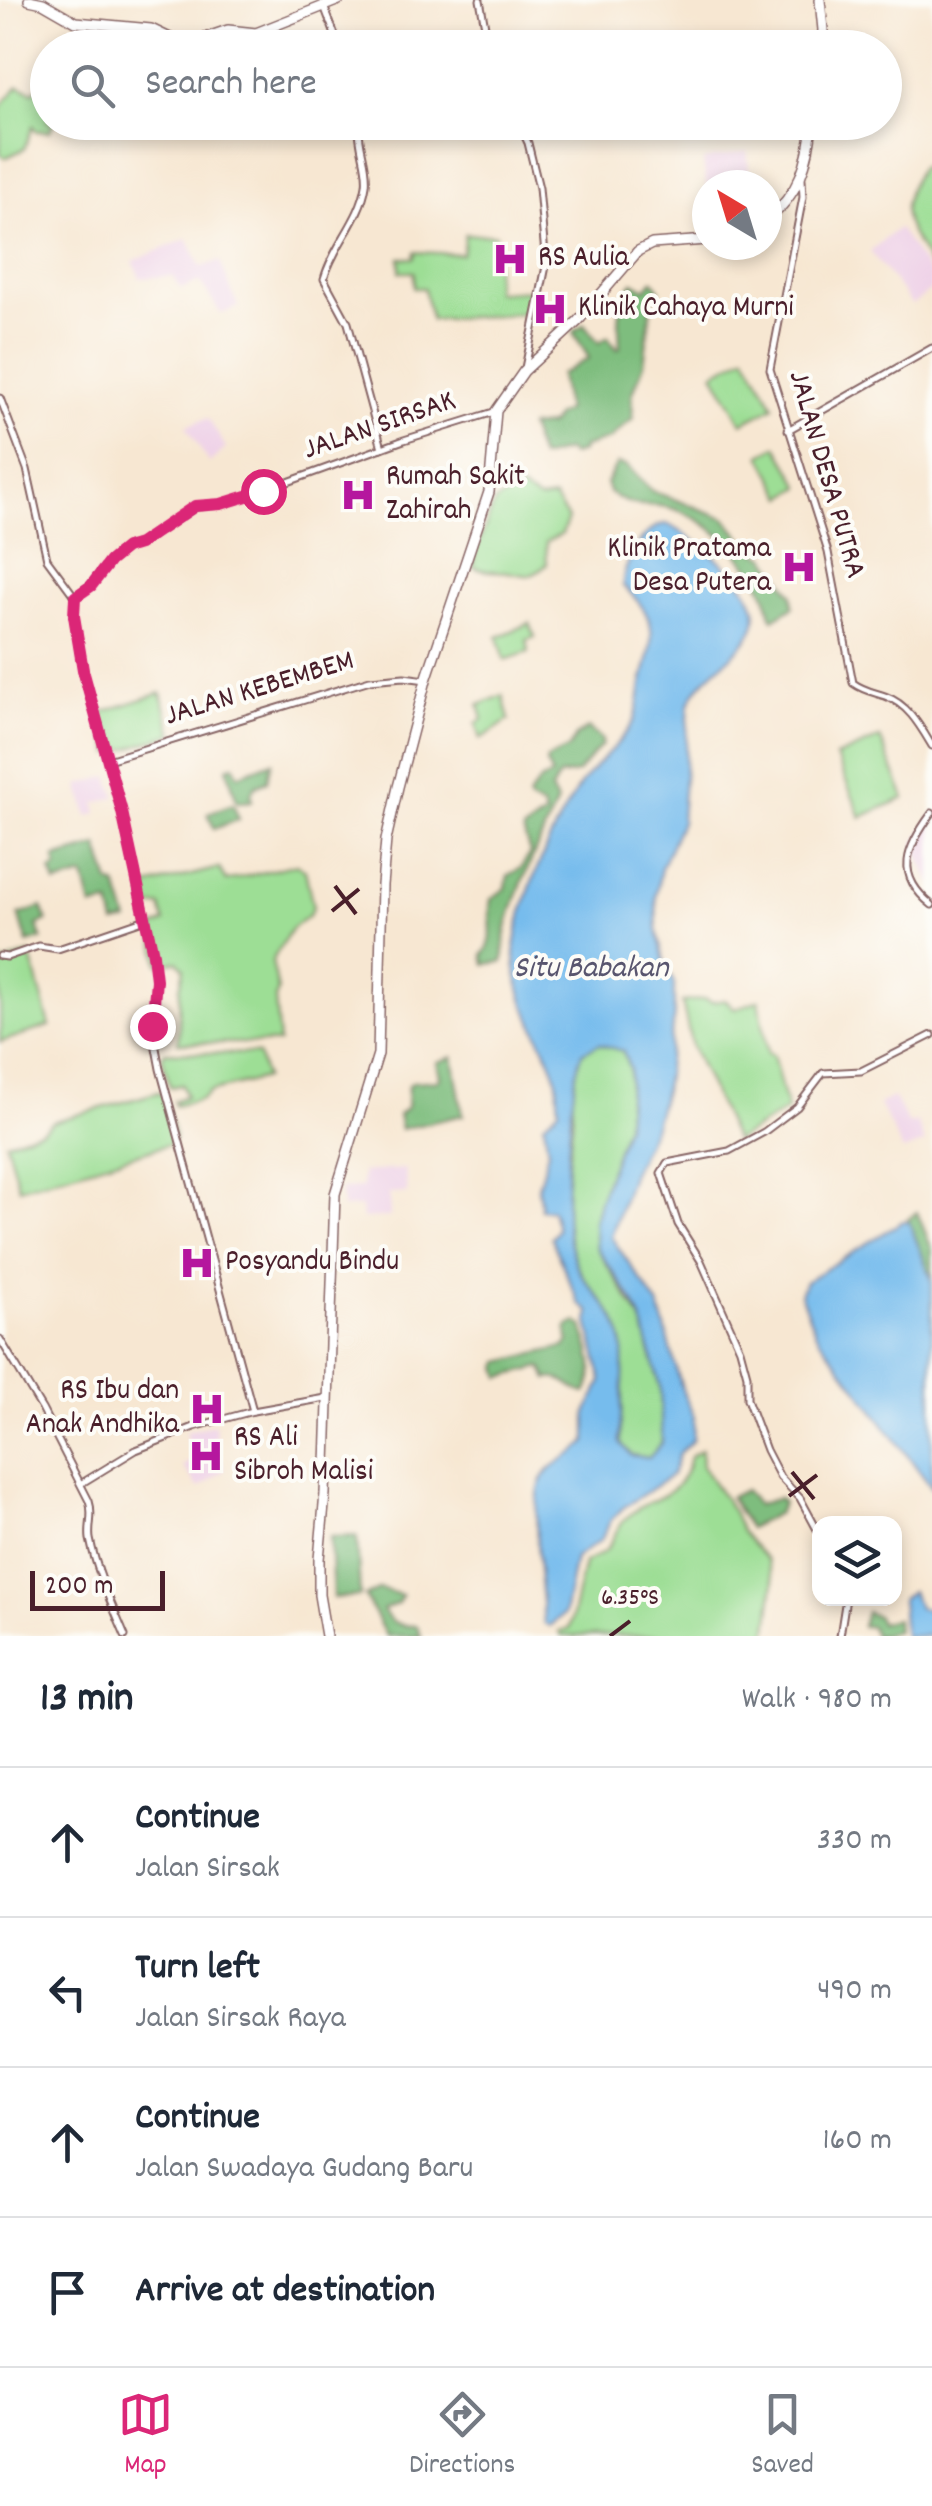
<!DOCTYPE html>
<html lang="en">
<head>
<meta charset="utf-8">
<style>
	:root { --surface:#fff; --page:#f6f6f7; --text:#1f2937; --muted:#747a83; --line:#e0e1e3; --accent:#db2777 }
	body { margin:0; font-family:Dekko,sans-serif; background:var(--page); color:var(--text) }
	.controls { position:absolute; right:30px; bottom:30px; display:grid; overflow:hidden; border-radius:20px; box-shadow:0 5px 15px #0003 }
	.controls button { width:90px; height:90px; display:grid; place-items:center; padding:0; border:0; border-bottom:2px solid var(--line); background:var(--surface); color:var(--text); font:50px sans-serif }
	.compass { position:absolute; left:692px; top:170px; width:90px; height:90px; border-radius:50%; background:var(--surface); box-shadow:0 5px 15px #0003; rotate:322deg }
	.scale { position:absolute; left:30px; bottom:25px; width:135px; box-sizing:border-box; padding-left:10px; border:5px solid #4a1f2b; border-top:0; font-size:28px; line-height:35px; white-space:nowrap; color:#4a1f2b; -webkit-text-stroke:8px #fdfcf7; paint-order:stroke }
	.stop { position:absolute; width:30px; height:30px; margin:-22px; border:8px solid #db2777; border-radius:50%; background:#fff }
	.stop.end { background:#db2777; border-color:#fff; box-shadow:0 2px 10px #0008 }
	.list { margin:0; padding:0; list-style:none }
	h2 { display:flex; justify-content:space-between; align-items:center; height:130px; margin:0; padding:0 40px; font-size:42px }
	h2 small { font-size:32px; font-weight:400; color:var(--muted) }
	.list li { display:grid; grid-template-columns:65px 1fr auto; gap:30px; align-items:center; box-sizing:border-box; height:150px; padding:0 40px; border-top:2px solid var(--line) }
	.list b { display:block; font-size:38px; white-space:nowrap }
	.list p { margin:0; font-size:32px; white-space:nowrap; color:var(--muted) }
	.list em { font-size:32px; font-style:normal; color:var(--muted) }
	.icon { flex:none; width:55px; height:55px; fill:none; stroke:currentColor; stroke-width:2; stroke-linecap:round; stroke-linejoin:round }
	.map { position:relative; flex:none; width:932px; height:1636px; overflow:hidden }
	.search { position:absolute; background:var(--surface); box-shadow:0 5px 15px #0003; left:30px; right:30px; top:30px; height:110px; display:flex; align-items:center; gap:25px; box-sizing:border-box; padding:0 35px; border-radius:55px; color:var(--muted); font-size:38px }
	.sheet { height:730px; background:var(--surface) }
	nav { display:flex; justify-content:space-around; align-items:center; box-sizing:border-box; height:140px; border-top:2px solid var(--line); background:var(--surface); font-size:28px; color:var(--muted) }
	nav a { display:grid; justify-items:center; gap:5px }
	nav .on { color:var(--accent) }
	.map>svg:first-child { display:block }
	.built { fill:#eed0e7 }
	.green { fill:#9dde95; stroke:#747e60; stroke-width:2.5 }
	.forest { fill:#7ebd7e; stroke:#646e54; stroke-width:2.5 }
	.water { fill:#76bced; stroke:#606e8c; stroke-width:2.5; fill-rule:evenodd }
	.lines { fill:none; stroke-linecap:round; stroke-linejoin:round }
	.minor-casing { stroke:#876565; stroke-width:9 }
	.major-casing { stroke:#876565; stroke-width:12 }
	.minor { stroke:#fff; stroke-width:5 }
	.major { stroke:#fff; stroke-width:9 }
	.route { stroke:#db2777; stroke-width:12 }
	.ticks { fill:none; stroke:#4a1f2b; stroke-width:4 }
	.labels { text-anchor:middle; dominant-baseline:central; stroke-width:8; stroke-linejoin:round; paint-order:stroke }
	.poi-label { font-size:30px; fill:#4a1f2b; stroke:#fdfcf7; text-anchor:start }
	.street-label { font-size:30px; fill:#4a1f2b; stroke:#fdfcf7 }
	.water-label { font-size:32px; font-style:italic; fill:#59566f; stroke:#fdfcf7 }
	.ticks-label { font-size:25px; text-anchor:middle; fill:#4a1f2b; stroke:#fdfcf7; stroke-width:8; stroke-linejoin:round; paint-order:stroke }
</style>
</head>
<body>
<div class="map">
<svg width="932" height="1636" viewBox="0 0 932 1636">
	<rect width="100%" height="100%" fill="#fdfcf7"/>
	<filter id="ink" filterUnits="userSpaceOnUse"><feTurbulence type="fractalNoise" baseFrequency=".01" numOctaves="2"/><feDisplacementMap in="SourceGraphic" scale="20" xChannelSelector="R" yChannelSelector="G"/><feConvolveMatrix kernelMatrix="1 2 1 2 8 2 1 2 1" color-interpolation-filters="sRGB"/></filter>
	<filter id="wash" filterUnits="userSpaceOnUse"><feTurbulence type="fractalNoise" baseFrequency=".0048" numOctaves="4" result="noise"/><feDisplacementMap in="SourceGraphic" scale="40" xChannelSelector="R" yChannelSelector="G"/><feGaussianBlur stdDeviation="2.25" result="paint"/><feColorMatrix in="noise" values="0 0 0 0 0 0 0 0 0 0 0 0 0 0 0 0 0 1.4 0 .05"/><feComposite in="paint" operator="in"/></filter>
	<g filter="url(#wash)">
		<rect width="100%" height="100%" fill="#f7e7d2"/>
		<g class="built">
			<path d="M 747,151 L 750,185 L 707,185 L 707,192 L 703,160 Z"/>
			<path d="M 898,228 L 932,277 L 932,289 L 912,305 L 870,251 Z"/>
			<path d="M 187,239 L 201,267 L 220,261 L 238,307 L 221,314 L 200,281 L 181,289 L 173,276 L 140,278 L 133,261 Z"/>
			<path d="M 208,418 L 226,448 L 209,463 L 186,426 Z"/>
			<path d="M 109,776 L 116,797 L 96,803 L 98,813 L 88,816 L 79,785 Z"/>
			<path d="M 932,817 L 932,885 L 914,844 Z"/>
			<path d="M 893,1097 L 909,1124 L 917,1122 L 925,1143 L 903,1151 L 879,1104 Z"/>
			<path d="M 405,1169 L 407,1193 L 389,1194 L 390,1217 L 362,1219 L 361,1207 L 342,1208 L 341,1189 L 362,1188 L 362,1172 Z"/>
			<path d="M 215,1424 L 217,1452 L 225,1470 L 199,1488 L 183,1466 L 194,1460 L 185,1432 Z"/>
		</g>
		<g class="green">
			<path d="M 47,76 L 48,122 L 53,123 L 50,131 L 36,131 L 33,126 L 24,149 L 5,158 L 0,154 L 0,106 L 19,86 L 34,92 Z"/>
			<path d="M 932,166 L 932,269 C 906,223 892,217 920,167 Z"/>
			<path d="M 465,234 L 496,235 L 495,292 L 536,290 L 532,313 L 431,320 L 424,288 L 414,288 L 414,272 L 400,272 L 400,258 L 414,258 L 415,252 L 462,254 Z"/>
			<path d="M 746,355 L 774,406 L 742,423 L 714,373 Z"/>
			<path d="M 777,446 L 801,487 L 784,497 L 761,455 Z"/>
			<path d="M 520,489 L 539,500 L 554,498 L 568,519 L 562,534 L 546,542 L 547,564 C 532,579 527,576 508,572 C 495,570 486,573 473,567 L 476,550 L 495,502 Z"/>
			<path d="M 530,623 L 535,637 L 527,640 L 529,652 L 505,660 L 498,637 Z"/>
			<path d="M 161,693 L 173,734 L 111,754 L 99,713 Z"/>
			<path d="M 503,695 L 509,720 L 481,739 L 476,724 L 483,719 L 479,705 Z"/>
			<path d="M 880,738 L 905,798 L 861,817 L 836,757 Z"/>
			<path d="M 297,864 L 305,870 L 313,907 L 309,915 L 291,929 L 272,961 L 278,991 L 275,999 L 279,1043 L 178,1043 L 180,987 L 184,968 L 178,961 L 159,964 L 153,928 L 165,922 L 161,906 L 148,907 L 144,887 L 219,868 L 226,881 Z"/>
			<path d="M 30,953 L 50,1026 L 0,1042 L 0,961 L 4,963 Z"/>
			<path d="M 705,999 L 712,1002 L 725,1000 L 735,1009 L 759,1000 L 768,1054 L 773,1055 L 787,1110 L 735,1141 L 692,1047 L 682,1002 Z"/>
			<path d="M 599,1044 L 623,1051 L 630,1070 L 626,1125 L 599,1201 L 594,1222 L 596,1247 L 642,1321 L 660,1387 L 662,1443 L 649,1458 L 631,1455 L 620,1442 C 620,1409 626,1374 622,1342 C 618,1310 587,1290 576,1263 C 559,1220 567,1171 572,1127 C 575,1102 567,1072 583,1052 Z"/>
			<path d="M 165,1052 L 258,1054 L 265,1078 L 209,1092 L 202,1099 L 175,1106 L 174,1101 L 186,1096 L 182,1085 L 170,1087 L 162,1057 Z"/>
			<path d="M 159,1092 L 164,1096 L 175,1137 L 171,1144 L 19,1188 L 6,1142 L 43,1130 L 52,1122 Z"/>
			<path d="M 701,1450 L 702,1466 L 733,1511 L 741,1531 L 767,1560 L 774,1582 L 767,1636 L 561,1636 L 559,1632 L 569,1629 L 584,1563 C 619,1546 603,1548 622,1523 C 644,1494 680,1505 690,1457 Z"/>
		</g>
		<g class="forest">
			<path d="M 653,280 L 660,290 L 652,300 L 644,364 L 632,395 L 633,418 L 610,439 L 583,447 L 582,452 L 571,455 L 567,451 L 540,458 L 529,427 L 550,425 L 556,416 L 566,411 L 560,375 L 589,358 L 573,332 L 584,324 L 599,343 L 608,337 L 617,349 L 620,348 C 618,320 617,306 633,282 L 646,289 Z"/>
			<path d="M 617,464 L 627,466 L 652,491 L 725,518 L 751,549 L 767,557 L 792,594 L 793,607 L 773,619 C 767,610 770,601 764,591 C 746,557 712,521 674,509 C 646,500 636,513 609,492 L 606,483 Z"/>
			<path d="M 588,728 L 602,740 L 602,745 L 577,773 L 559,776 L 551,790 L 557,802 C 539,846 514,891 505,938 C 503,946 505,954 503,962 L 485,964 L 483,955 C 498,938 486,918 491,899 L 506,888 L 508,876 L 521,868 L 530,853 L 523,831 L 545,815 L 542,807 L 530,801 L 528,797 L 540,781 L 552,775 L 546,764 L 547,759 L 569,748 L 576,736 Z"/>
			<path d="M 272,762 L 267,781 L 255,786 L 251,794 L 252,801 L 237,802 L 227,768 L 234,765 L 238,775 Z"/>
			<path d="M 233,804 L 239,819 L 214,829 L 208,813 Z"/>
			<path d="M 98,846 L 110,883 L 117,886 L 128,921 L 115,924 L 110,904 L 92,907 L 84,876 L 56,884 L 51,871 L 57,868 L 55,858 Z"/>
			<path d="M 42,907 L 47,921 L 37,925 L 42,939 L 28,943 L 19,915 Z"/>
			<path d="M 453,1057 L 463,1115 L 401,1129 L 398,1115 L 407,1107 L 408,1085 L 413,1082 L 438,1080 L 440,1077 L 437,1062 Z"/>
			<path d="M 917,1212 L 932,1249 L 932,1280 L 906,1221 Z"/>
			<path d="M 577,1322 L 583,1326 C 589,1350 599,1371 586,1393 C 571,1391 566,1376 548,1379 L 542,1367 L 501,1377 L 498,1367 L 500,1362 L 565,1347 L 569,1341 L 567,1327 Z"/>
			<path d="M 745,1490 L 757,1505 L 779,1498 L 783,1503 L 778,1513 L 749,1528 L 730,1497 Z"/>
			<path d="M 357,1536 L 360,1596 L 333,1598 L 330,1537 Z"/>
			<path d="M 380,1589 L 402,1595 L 398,1603 L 383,1610 C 391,1624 401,1626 417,1626 L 421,1636 L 386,1636 L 365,1596 Z"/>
			<path d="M 866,1612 L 877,1616 L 880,1623 L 896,1619 L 897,1631 L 874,1636 L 871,1627 L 862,1626 Z"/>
		</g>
		<g class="water">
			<path d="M 667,524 C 695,538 768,590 754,626 C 744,655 700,673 689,704 L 681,822 L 661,868 L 656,896 L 657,929 L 665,965 L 674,983 L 674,1014 L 664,1091 L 653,1128 L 631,1175 L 611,1237 L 659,1306 L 683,1392 L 694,1417 L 693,1440 L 679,1453 L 672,1475 L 623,1508 L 611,1520 L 601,1540 L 575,1558 L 564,1614 L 549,1626 L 544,1624 C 542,1593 528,1500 544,1476 C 555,1460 574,1456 587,1442 L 587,1413 L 602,1381 L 588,1322 L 590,1312 L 579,1303 L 551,1238 L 557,1229 L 552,1210 L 541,1209 L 538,1187 L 548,1151 L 544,1123 L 559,1109 C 557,1093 559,1080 552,1065 C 535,1024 507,983 517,935 C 525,890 553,827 578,788 C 593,765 618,748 632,724 C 640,711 639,695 643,680 C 654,636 660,619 623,586 C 622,565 645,524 667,524 ZM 599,1044 L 623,1051 L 630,1070 L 626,1125 L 599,1201 L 594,1222 L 596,1247 L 633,1301 L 642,1321 L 660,1387 L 662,1443 L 649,1458 L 631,1455 L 620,1442 C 620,1415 627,1357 621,1334 C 613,1306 586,1288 576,1264 C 572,1253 568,1238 567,1226 C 564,1201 571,1067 583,1052 Z"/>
			<path d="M 903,1221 L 909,1222 L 932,1280 L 932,1488 L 816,1334 L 800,1294 L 805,1282 Z"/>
			<path d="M 912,1591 L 918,1608 L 932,1610 L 932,1636 L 904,1636 L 901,1599 Z"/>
		</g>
	</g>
	<g filter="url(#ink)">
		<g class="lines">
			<defs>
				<g id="minor">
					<path d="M 480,0 L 489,48"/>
					<path d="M 324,6 L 340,48"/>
					<path d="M 359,122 C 357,145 369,166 366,185 C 361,219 333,246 324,279 L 348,323 L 382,448"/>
					<path d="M 518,122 L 528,143 L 539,188 L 546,266 L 525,368"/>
					<path d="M 802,179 L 803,197 L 770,369 L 828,552 L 853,683 C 864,691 873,692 885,696 C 908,704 920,726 932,746"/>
					<path d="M 0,398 L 27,469 L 47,559 L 75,597"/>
					<path d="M 788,430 L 932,348"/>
					<path d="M 75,597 L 74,616 L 83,670 L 122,812 L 153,954 L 156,980 L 152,1027 L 160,1069 L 253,1411"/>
					<path d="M 75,597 L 91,585 L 110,561 L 126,548 L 139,544 L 195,507 L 221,504 L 263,491 L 404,440 L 494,412"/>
					<path d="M 108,760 L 370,680 L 404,677 L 426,680"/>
					<path d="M 932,813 C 906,848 894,875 932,905"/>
					<path d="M 0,956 L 7,957 L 39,946 L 58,949 L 146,919"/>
					<path d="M 0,1339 L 42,1409 L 89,1501 C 94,1515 88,1525 90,1539 C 97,1573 112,1605 125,1636"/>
					<path d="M 82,1483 L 136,1450 L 194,1427 L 253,1411 L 326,1398"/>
					<path d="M 820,1535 L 800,1498 L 780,1477 L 766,1450 L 747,1399 L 747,1375 L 740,1349 L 701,1261 L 678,1224 L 661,1173 L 667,1163 L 729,1151 L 764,1132 L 797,1107 L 823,1073 L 861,1071 L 932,1035"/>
					<path d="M 840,1636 L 846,1598"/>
				</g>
				<g id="major">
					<path d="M 29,0 L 43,3 L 76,22 L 151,29 L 176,41 L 190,43 L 228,30 L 256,33 L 339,0"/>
					<path d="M 820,0 L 823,30 L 821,48"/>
					<path d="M 767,220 C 799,194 809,162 812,122"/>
					<path d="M 326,1636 L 319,1595 L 319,1559 L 325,1494 L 335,1194 L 378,1054 L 382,885 L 386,840 L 398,787 L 426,680 L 489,492 L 496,411 L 524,371 L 578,321 L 638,251 L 652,244 L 707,240"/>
				</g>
			</defs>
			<use href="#minor" class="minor-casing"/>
			<use href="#major" class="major-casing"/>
			<use href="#minor" class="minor"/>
			<use href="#major" class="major"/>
		</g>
	</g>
	<g class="lines" filter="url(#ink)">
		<path class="route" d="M 152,1026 L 156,980 L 153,954 L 122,812 L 83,670 L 74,616 L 75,597 L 91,586 L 110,561 L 126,548 L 139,544 L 195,506 L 221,504 L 263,491"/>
	</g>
	<path class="ticks" d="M 335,886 L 356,914M 332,911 L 359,889M 792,1472 L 814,1499M 789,1496 L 817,1475M 610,1636 L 630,1621"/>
	<defs>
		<symbol id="hospital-bare" viewBox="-9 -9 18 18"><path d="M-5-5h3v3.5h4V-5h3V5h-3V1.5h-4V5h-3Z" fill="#b5179e" stroke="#fdfcf7" stroke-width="2.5" paint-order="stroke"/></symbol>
	</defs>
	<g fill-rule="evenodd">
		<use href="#hospital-bare" x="485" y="234" width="50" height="50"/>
		<use href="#hospital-bare" x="525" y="284" width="50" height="50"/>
		<use href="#hospital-bare" x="333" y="470" width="50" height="50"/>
		<use href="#hospital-bare" x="774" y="542" width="50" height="50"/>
		<use href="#hospital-bare" x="172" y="1238" width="50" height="50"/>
		<use href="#hospital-bare" x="182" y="1384" width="50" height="50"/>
		<use href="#hospital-bare" x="181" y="1431" width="50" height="50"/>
	</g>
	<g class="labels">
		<g class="poi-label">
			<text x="538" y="259">RS Aulia</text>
			<text x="578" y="309">Klinik Cahaya Murni</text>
			<text x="386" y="478">Rumah Sakit<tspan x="386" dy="34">Zahirah</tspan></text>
			<text x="771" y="550" text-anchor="end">Klinik Pratama<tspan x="771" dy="34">Desa Putera</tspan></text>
			<text x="225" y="1263">Posyandu Bindu</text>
			<text x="179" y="1392" text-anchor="end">RS Ibu dan<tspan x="179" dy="34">Anak Andhika</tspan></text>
			<text x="234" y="1439">RS Ali<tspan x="234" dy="34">Sibroh Malisi</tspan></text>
		</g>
		<g class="street-label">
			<text transform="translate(380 427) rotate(-19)">JALAN SIRSAK</text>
			<text transform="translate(825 475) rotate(74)">JALAN DESA PUTRA</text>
			<text transform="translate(260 690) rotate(-17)">JALAN KEBEMBEM</text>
		</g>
		<g class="water-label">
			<text x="591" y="970">Situ Babakan</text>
		</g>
	</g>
	<g class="ticks-label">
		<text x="630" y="1604">6.35°S</text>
	</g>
</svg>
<div class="controls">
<button><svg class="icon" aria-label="layers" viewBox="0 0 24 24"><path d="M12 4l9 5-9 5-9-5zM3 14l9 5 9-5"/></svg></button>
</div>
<svg class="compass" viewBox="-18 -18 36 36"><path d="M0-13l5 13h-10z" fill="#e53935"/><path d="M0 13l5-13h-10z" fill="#747a83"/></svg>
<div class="scale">200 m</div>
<div class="stop" style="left:263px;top:491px"></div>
<div class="stop end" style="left:152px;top:1026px"></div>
<div class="search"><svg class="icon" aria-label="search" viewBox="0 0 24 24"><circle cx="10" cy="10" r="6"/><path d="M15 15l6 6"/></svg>Search here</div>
</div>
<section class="sheet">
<h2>13 min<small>Walk · 980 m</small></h2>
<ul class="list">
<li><svg class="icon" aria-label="ahead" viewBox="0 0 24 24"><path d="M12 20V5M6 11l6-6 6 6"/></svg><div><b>Continue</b><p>Jalan Sirsak</p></div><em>330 m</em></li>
<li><svg class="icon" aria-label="left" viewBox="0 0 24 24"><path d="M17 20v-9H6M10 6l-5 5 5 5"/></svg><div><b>Turn left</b><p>Jalan Sirsak Raya</p></div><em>490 m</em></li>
<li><svg class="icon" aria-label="ahead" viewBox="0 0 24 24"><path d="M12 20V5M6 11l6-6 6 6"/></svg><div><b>Continue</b><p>Jalan Swadaya Gudang Baru</p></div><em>160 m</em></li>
<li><svg class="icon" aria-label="arrive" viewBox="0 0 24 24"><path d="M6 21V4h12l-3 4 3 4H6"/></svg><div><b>Arrive at destination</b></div></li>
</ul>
</section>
<nav>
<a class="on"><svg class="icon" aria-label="map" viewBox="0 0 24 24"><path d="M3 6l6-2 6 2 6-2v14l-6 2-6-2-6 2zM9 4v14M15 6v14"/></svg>Map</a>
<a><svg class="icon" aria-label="directions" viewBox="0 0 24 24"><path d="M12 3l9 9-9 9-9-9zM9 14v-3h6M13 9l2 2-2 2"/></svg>Directions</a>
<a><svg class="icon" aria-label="saved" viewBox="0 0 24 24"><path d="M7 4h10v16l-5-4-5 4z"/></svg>Saved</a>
</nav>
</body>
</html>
